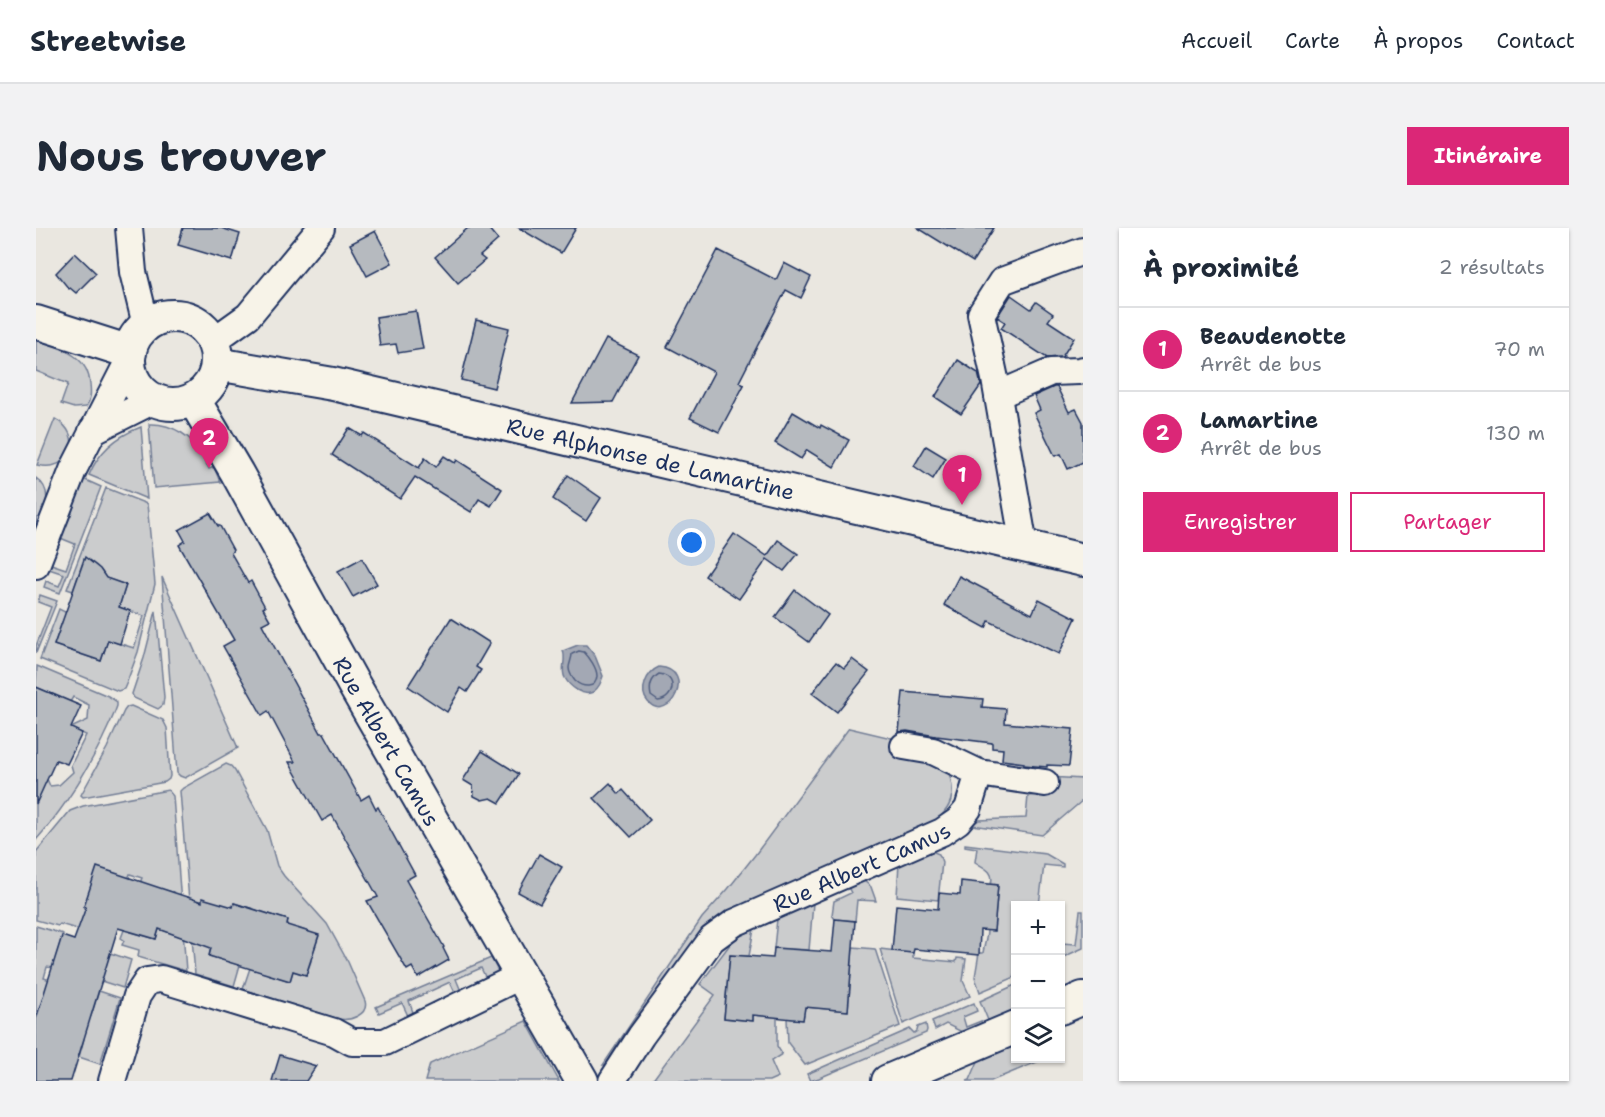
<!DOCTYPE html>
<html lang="fr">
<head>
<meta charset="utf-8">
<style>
  :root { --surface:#fff; --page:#f2f2f3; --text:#1f2937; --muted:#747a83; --line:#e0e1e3; --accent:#db2777 }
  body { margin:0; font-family:"Shantell Sans",sans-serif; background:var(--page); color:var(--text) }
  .controls { position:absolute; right:18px; bottom:18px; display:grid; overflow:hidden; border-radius:0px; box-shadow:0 2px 4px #0004 }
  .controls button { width:54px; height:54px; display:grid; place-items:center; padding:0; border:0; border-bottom:2px solid var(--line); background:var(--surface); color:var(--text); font:30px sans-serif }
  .you { position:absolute; left:656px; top:315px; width:21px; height:21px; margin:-15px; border:4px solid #fff; border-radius:50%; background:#1a73e8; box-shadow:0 0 0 9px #1a73e833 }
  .badge { display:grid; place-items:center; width:39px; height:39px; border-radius:50%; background:var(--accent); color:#fff; font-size:20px; font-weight:700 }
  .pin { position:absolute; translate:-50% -50px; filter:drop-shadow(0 2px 3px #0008) }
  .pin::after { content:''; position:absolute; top:32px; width:21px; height:18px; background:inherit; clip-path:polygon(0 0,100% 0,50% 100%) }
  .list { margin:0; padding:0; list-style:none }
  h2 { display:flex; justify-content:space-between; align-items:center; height:78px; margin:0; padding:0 24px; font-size:26px }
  h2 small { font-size:20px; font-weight:400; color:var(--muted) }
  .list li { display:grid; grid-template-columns:39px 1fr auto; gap:18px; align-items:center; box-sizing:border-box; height:84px; padding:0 24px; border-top:2px solid var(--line) }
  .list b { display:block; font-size:22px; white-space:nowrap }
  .list p { margin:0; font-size:20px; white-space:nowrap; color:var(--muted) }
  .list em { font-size:20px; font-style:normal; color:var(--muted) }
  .actions { display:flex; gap:12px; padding:18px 24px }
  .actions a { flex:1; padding:14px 0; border:2px solid var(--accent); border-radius:0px; text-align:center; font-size:21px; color:var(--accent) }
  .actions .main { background:var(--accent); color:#fff }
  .icon { flex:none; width:33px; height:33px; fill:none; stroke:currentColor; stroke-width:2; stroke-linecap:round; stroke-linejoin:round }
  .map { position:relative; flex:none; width:1047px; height:853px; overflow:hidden; border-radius:0px }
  header { display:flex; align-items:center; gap:36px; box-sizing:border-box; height:84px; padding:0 30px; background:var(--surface); border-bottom:2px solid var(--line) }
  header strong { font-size:28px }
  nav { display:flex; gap:33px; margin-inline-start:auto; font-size:21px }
  .intro { display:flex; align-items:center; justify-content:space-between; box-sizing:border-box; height:144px; padding:0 36px }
  h1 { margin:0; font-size:42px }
  .button { padding:15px 27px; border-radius:0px; background:var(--accent); color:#fff; font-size:21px; font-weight:700 }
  main { display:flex; gap:36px; padding:0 36px }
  aside { flex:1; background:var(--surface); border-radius:0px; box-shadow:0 2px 4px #0004 }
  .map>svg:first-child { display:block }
  .green { fill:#cbcccd; stroke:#737e96; stroke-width:1.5 }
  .water { fill:#a3a8b4; stroke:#6d7892; stroke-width:1.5 }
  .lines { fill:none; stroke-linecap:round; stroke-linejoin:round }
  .shore { stroke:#515f80; stroke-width:1.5 }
  .building { fill:#b6babf; stroke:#1b2f5e; stroke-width:1.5 }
  .minor-casing { stroke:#1b2f5e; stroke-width:30 }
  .tertiary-casing { stroke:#1b2f5e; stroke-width:36 }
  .minor { stroke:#f7f3e8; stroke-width:26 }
  .tertiary { stroke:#f7f3e8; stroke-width:32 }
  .labels { text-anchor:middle; stroke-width:5; stroke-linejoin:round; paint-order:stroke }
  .street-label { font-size:22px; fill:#1b2f5e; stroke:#f7f3e8 }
</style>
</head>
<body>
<header>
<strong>Streetwise</strong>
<nav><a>Accueil</a><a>Carte</a><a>À propos</a><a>Contact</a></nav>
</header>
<div class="intro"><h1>Nous trouver</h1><a class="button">Itinéraire</a></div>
<main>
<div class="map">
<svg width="1047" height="853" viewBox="0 0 1047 853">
  <rect width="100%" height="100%" fill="#eae7e0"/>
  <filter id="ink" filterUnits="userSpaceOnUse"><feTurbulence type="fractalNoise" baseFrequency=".0167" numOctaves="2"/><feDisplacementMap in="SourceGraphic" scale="12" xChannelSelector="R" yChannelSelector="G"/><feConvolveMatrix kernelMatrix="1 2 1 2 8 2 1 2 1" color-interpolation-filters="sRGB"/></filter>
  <g filter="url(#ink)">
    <g class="green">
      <path d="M0,110C23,120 52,126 54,156C55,165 55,172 50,179L38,180L25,176L32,156L0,143Z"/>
      <path d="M19,191C50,207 34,246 1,237Z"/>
      <path d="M113,196C138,195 156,210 171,229L168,232L173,241L178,239L184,254L118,260Z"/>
      <path d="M105,199L111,271L53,247C63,223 81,208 105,199Z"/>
      <path d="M0,250C20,264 7,285 0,303Z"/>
      <path d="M45,250L65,259L24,365L8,359L10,353L23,358L28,346L10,340L12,335L30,341L39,316L22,309Z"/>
      <path d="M70,260L111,276L119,356L102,424L91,454L88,461L82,463L4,431L23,381L31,385L26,394L18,417L65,433L72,412L98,420L108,388L83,379L90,357L70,350C65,341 59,334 48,331L37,363L31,361Z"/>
      <path d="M126,349L202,520L149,550L144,548L141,545Z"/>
      <path d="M4,367L21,373L0,425V418L15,379L2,374Z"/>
      <path d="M120,383L128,469L127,477L122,481L98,470L96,466L108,430Z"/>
      <path d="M1,438L72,468L81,474V478C77,490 71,501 66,512C48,548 27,582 0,612V546L11,551L14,558L23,557L37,544L35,537L50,507L35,500L52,492L53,477L37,469L34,474L0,459Z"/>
      <path d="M95,478L127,492L131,500L134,548L133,551L129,554L47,569L45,567L46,565L71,520L88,483L91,479Z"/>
      <path d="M813,500L864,512L862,529L895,536L912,543C921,566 916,583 895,595L702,681L575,836L567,837L666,690L692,661L719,627Z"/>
      <path d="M190,536L195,538L199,543L231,602L241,638L248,648L291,696L312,734L329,773C333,787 314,793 303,791L207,761L214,740L254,753L257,743L270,747L275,733H274L283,708L262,700L260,702L251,699L252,692L198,675L196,681L175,718L173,728L204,737L198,758L159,746L144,563L147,560Z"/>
      <path d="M1012,549L1047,551V572L1006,607L936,597L943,592L990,590L992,568L1010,566Z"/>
      <path d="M132,562L137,568L150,743L102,729L103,722L86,717L88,712L85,710L88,702L120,711L123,701L139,706L132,675L136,664L104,655L106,650L94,646L92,651L61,640L54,663L53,664L48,678L75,711L24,696L22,698L0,692V624L34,583L47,578Z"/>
      <path d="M929,616L1010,626L1027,636V639L1008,637L1003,677L980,678L979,749L944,764L939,749L943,725H947C948,717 951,711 951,702L958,703L962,657L955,656C959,643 948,640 939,634L941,620L929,618Z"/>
      <path d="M893,622L903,626L906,634L902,672L861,668L863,635Z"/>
      <path d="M827,652L835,659L840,673L821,672L819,693L799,691L796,687L798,673L815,665L812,659Z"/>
      <path d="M777,675L773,722L738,720L741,691Z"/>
      <path d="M1044,683H1047V720L1025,730V715L1040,716Z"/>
      <path d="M0,698L27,706L20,729L18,740L11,739L8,750L14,752L0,791Z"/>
      <path d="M718,701L713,728L694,727L688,790L717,793V787L741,789V818L746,826L735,833L742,849L733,853H616L679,767L664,756L695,715L700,710Z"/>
      <path d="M817,719L839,721L864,798L769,837L752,815L751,790L767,792L769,779L812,783Z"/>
      <path d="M844,721L877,725V730L920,734L921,730L930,731L927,753L934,768L867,796Z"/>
      <path d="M74,725L95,732L87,760L65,753Z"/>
      <path d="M455,730L464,747L453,757L445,740L420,751L427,768L422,771L414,754L373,773L379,790L374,792L366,775L343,785L340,779Z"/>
      <path d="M979,757V785L954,797L944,773Z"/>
      <path d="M63,763L84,770L64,836L43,829L48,811L38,807L55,788Z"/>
      <path d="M938,775L941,783L927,789L930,799L945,793L947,799L928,805L910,796L899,802L896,793Z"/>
      <path d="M490,793L523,853H389L394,836Z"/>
      <path d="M890,796L891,802L890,805L783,850L774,853L771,846L874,801L878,805L881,803L882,799Z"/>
      <path d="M979,815L980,830L1008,831L955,853H931L934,852L943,831Z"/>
    </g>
    <g class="water">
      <path d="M542,417H550L559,428L567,448C565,454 563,460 557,464C547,469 534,459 529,450C524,441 531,432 527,423Z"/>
      <path d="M623,439C662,442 633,497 612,474C602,463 611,444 623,439Z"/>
    </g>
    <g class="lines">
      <g class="shore">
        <path d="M543,423L548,424C553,429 561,440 561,448C560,462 546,459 539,453C536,449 533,445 533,440C533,436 536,431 536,426Z"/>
        <path d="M623,446C642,448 639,471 622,473L615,468C613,459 615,451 623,446Z"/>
      </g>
    </g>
    <g class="building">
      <path d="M147,0H185L204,6L196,33L142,17Z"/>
      <path d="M432,0H452L462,12L444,28L449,32L422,55L399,29Z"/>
      <path d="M483,0H540L525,25Z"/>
      <path d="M882,0H958L937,34Z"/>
      <path d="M339,3L356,35L331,48L314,16Z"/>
      <path d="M682,22L740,52L748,35L775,49L765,70L750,62L703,154L708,157L683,204L654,190L678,144L631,119Z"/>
      <path d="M39,25L60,45L40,65L34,60L33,61L20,45Z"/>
      <path d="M975,67L995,81L1000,74L1017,86L1012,93L1038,110L1026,129L1011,130L965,100L969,94L961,89Z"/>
      <path d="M380,83L387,121L362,125L360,116L344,118L340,89Z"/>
      <path d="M440,92L473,100L458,160L425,152Z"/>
      <path d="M570,111L602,127L577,174L536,175Z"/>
      <path d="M922,132L942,145L945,157L925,186L899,169Z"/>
      <path d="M1018,159H1021L1033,184L1040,181L1047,194V234L1032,241L1025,226L1019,228L998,185L1004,182L998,168Z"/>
      <path d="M757,184L784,200L785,197L813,212L798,239L771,222L765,231L739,215Z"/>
      <path d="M313,200L326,208L328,205L383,240L389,230L400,239L408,228L419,235L421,232L466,261L455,278L443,271L435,284L379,249L364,271L296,227Z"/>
      <path d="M890,218L910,230L897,251L878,238Z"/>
      <path d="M532,247L565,270L550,293L517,271Z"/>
      <path d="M174,285L182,298H184L197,322L195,325L212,355L215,353L229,379L227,380L234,392L226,396L285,505H288L325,572L333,567L340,581L342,579L379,647L370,652L408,719L407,720L413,732L382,750L376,739L371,742L331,673L342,669L296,587L286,593L253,534H259L232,483L226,487L187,418L198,412L143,317L149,313L143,302Z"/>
      <path d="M698,306L731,328L742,312L762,326L748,343L731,331L703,371L669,348Z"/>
      <path d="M49,329L64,341L70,350L90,357L83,379L94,383L84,416L72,412L65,433L18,417Z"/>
      <path d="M326,330L341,356L317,369L302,343Z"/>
      <path d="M923,348L996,386L1003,371L1040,390L1023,426L953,393L950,400L908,377Z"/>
      <path d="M759,362L792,387L773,414L739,389Z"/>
      <path d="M415,390L454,415L440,439L445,442L431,464L425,460L411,484L372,458Z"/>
      <path d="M816,431L833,444L801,484L776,465L800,434L808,440Z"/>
      <path d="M0,459L45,478L35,500L46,505L31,536L20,532L0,576Z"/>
      <path d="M867,464L947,471L946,479L970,481L969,495L1037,501L1033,538L1011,537V539L999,538L988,537V535L966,532L967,521L956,520V515L900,508L871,503L863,504Z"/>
      <path d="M446,523L483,546L464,575L455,570L446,572L438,568L437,558L427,552Z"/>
      <path d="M574,555L583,566L587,562L614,592L595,609L558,570Z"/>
      <path d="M503,626L526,639L504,676L482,664Z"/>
      <path d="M61,639L166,674V670L197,679L198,675L252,692L251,697L283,707L270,747L257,743L254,753L173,728L175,720L123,701L120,711L82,700L35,853H0V791L26,708L38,712L50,679L48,678Z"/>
      <path d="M925,653L962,657L958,703L944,702L943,727L878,721L877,725L856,723L860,677L902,681L903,665L924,667Z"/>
      <path d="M799,691L819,693L812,783L769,779L767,792L717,787V793L688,790L694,727L737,730L738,720L796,724Z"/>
      <path d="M244,827L280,838L270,853H236Z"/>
    </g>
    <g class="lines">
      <g class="minor-casing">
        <g id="minor">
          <path d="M93,0L97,44L110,97"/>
          <path d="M177,113L212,88L285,0"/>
          <path d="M962,167L1015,144L1043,143L1047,142"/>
          <path d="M56,203L118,172"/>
          <path d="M988,318L959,151L945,86L966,53L1047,23"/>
          <path d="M0,337L37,242L93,132"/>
          <path d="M868,518L897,523L943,545L1009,555"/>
          <path d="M76,853L101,768L111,753L125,751L298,804L316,814H349L486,747"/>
          <path id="s1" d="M576,853L605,808L676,711L698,695L906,604L922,593L932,581L943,545"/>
        </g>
      </g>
      <g class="tertiary-casing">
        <g id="tertiary">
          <circle cx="137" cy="132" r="44"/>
          <path d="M0,94L94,124"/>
          <path id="s2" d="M181,136L297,156L1047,332"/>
          <path id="s3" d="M158,172L201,245L318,457L546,853"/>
          <path d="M1024,780L1047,770"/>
          <path d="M852,853L980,799"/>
        </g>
      </g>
      <use href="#minor" class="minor"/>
      <use href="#tertiary" class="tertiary"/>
    </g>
  </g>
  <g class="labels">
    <g class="street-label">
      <text dy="8" stroke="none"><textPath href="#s2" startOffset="444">Rue Alphonse de Lamartine</textPath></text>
      <text dy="8" stroke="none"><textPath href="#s3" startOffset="392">Rue Albert Camus</textPath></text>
      <text dy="8" stroke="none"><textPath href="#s1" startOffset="340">Rue Albert Camus</textPath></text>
    </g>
  </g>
</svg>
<div class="controls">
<button>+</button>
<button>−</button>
<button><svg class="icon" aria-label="layers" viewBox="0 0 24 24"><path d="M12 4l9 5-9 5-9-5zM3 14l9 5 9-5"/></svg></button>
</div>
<div class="you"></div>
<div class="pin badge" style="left:926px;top:277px">1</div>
<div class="pin badge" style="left:173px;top:240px">2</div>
</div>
<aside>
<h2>À proximité<small>2 résultats</small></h2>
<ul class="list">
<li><span class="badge">1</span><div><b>Beaudenotte</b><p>Arrêt de bus</p></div><em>70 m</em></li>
<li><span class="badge">2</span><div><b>Lamartine</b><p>Arrêt de bus</p></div><em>130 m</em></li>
</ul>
<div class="actions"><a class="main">Enregistrer</a><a>Partager</a></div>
</aside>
</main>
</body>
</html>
